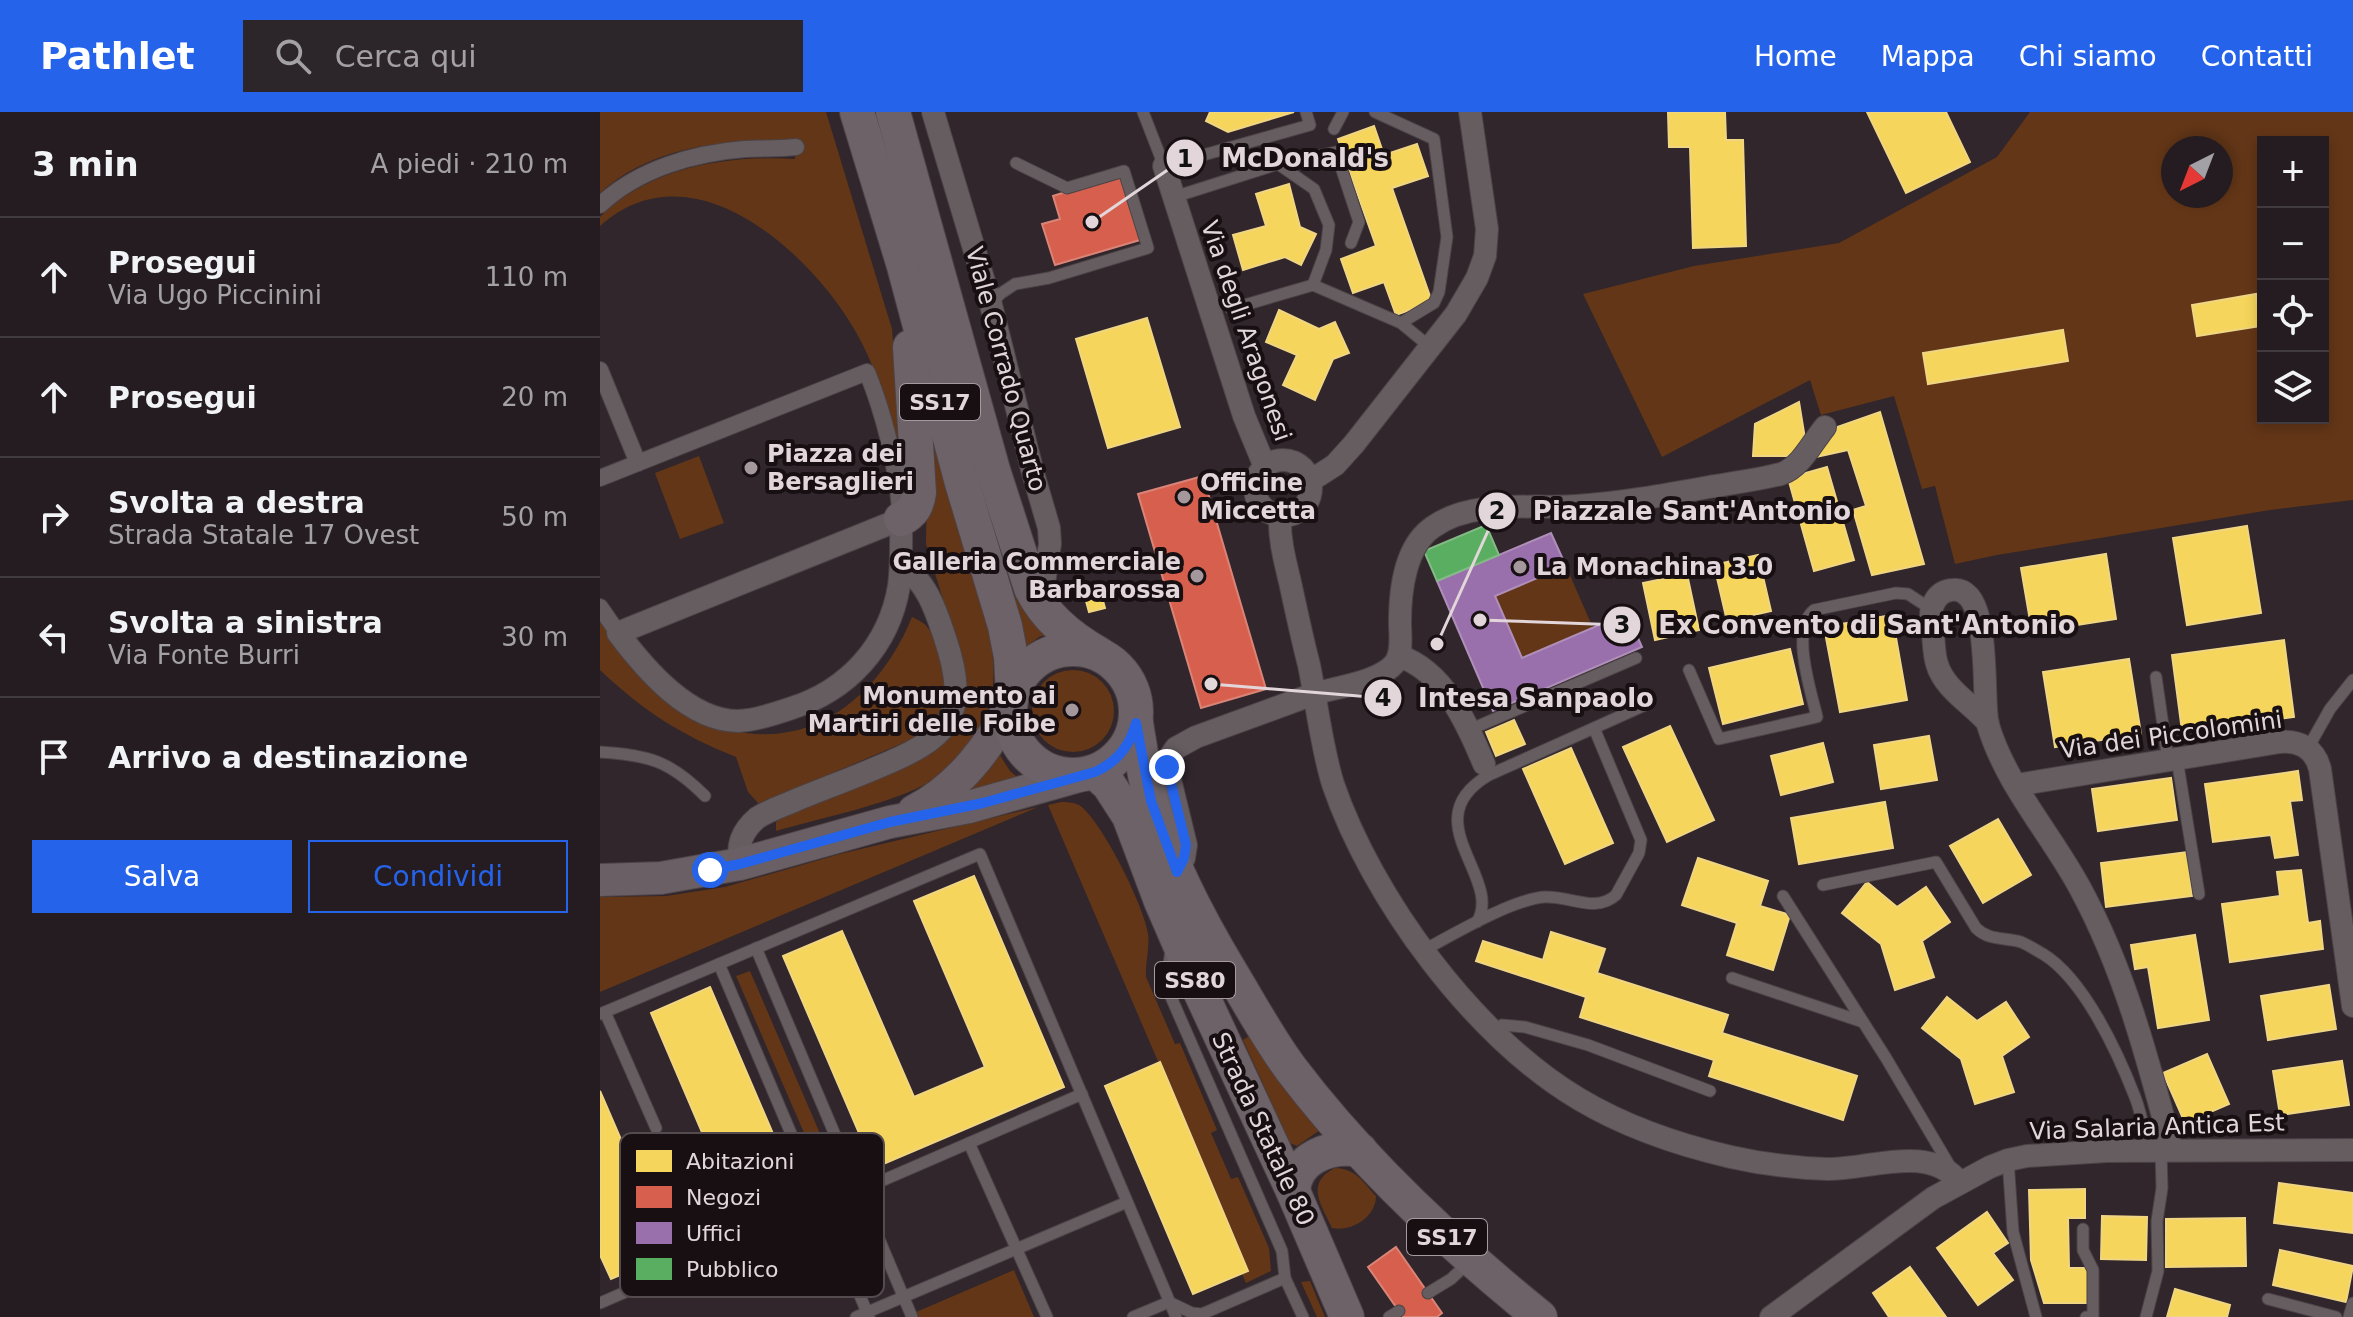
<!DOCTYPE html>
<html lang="it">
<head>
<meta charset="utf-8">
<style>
  :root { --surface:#241c20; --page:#2c2529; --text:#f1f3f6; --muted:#a3a1a5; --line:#413a3e; --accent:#2563eb }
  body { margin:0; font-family:"DejaVu Sans",sans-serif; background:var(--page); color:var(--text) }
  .controls { position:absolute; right:24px; top:24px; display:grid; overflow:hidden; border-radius:0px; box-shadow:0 4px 12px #0003 }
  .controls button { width:72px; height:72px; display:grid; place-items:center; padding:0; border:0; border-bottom:2px solid var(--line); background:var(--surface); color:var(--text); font:40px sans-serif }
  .compass { position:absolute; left:1561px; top:24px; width:72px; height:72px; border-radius:50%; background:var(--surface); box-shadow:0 4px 12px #0003; rotate:222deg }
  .stop { position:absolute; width:24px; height:24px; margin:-18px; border:6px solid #2563eb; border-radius:50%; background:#fff }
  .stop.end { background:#2563eb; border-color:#fff; box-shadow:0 2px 8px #0008 }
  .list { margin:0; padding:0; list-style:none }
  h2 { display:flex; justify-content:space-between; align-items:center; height:104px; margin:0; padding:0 32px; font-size:34px }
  h2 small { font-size:26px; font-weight:400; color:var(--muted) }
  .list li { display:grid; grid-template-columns:52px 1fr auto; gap:24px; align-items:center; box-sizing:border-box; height:120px; padding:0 32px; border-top:2px solid var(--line) }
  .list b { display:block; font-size:30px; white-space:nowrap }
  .list p { margin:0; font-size:26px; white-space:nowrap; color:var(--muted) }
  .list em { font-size:26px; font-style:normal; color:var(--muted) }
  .actions { display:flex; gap:16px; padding:24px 32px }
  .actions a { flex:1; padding:18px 0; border:2px solid var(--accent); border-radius:0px; text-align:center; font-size:28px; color:var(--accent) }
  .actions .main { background:var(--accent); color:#fff }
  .icon { flex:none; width:44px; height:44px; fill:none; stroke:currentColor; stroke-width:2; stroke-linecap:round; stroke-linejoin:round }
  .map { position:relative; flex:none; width:1753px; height:1205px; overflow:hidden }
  header { display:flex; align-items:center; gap:48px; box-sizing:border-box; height:112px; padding:0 40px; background:var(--accent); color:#fff }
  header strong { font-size:38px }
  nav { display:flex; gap:44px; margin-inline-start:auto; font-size:28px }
  .search { width:560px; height:72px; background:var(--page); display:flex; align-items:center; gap:20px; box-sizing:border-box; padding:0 28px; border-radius:0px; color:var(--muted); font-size:30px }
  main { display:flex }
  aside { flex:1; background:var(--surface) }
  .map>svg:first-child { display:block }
  .green { fill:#633617; fill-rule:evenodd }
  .homes { fill:#f6d55c; stroke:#f0d582; stroke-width:2 }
  .shops { fill:#d6604d; stroke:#da8377; stroke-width:2 }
  .offices { fill:#9970ab; stroke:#af8fb9; stroke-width:2 }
  .public { fill:#5aae61; stroke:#83ba85; stroke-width:2 }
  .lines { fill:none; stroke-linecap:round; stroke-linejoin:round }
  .service-casing { stroke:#4c4347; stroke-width:13 }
  .pedestrian-casing { stroke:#4c4347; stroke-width:18 }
  .minor-casing { stroke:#4c4347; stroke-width:24 }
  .secondary-casing { stroke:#4c4347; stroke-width:34 }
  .primary-casing { stroke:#4c4347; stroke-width:36 }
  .service { stroke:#665d61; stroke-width:11 }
  .pedestrian { stroke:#665d61; stroke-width:16 }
  .minor { stroke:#665d61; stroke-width:22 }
  .secondary { stroke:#695f64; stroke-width:32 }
  .primary { stroke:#6c6267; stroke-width:34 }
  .route { stroke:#2563eb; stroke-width:10 }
  .poi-dot { fill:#a4989d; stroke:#170f12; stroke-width:3 }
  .labels { text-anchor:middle; stroke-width:8; stroke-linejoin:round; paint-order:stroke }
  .shield { fill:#170f12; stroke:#a59a9e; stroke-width:2 }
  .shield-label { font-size:22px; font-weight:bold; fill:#e2d6da }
  .street-label { font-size:24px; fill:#e2d6da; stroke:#170f12 }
  .poi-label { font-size:24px; font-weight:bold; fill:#e2d6da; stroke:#170f12; text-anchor:start }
  .key { fill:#170f12; stroke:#544b4e; stroke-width:2 }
  .key-label { font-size:22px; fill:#e2d6da }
  .leader { fill:none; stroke:#e2d6da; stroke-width:3 }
  .callout-dot { fill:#e2d6da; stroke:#170f12; stroke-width:3 }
  .mark-label { font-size:24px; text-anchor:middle; font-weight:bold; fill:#111 }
  .callout-label { font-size:26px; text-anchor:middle; font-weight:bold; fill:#e2d6da; stroke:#170f12; stroke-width:8; stroke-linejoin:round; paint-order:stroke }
</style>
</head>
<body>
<header>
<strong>Pathlet</strong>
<div class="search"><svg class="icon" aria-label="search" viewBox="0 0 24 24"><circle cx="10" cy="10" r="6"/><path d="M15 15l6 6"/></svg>Cerca qui</div>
<nav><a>Home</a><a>Mappa</a><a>Chi siamo</a><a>Contatti</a></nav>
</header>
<main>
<aside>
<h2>3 min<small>A piedi · 210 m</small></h2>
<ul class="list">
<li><svg class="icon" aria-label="ahead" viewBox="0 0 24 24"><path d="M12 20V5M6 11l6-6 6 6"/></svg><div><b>Prosegui</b><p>Via Ugo Piccinini</p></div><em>110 m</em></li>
<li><svg class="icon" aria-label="ahead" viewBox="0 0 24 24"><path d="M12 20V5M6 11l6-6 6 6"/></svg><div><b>Prosegui</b></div><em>20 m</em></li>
<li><svg class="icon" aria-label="right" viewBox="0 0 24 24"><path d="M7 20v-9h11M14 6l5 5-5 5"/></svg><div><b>Svolta a destra</b><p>Strada Statale 17 Ovest</p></div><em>50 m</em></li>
<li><svg class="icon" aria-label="left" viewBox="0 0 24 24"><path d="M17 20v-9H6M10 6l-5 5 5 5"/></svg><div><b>Svolta a sinistra</b><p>Via Fonte Burri</p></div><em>30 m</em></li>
<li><svg class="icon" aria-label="arrive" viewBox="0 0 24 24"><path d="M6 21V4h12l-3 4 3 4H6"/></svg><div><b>Arrivo a destinazione</b></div></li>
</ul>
<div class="actions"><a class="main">Salva</a><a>Condividi</a></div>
</aside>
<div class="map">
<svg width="1753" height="1205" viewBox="0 0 1753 1205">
  <rect width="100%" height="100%" fill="#30262b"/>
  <g class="green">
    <path d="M0,0H226L292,217L300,325H296C284,281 270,239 244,201C194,127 86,37 0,114V105C50,55 127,43 195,47L196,29C129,27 52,33 0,81Z"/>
    <path d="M1430,0H1753V388L1670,398L1397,443L1355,452L1335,374L1322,377L1294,284L1221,303L1210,268L1062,345L983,182L1094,154L1239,131L1397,45ZM1663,30H1723V306H1663ZM1573,36H1621V84H1573Z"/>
    <path d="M328,315C341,357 354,400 367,443C389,515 419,587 355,648C345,658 335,667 322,674C281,694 221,706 176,719V710L182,705L331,642C360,617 368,597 365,559L326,432Z"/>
    <path d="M99,344L124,411L80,427L55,361Z"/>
    <path d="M966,454L993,516L922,546L895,484Z"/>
    <path d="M418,483L428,505L446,523L439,525L427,534L411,485Z"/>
    <path d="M312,505C318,508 324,510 328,516C341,531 348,571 344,591C341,606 327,617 315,626L159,692L148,680L136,645C81,623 43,599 0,558V509L10,525L131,618C216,639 282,579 312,505Z"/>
    <circle cx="473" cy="599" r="41"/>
    <path d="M396,637L410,659L422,669L367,682Z"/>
    <path d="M461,690C467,690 473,690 479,693C501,707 545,796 548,822C550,836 545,850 546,865L575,932L580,931L617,1018L611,1021L631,1067L638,1065L669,1136L671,1159L646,1171L642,1162L648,1159L448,693Z"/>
    <path d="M438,695L0,880V785L66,784L125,775L240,742Z"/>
    <path d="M150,859L231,1047L218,1053L136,864Z"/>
    <path d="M651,923L720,1018L697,1034L690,1031L643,928Z"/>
    <path d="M735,1056C755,1056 763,1070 776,1084C776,1105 752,1120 732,1116C722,1094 704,1071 735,1056Z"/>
    <path d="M414,1158L434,1205H319L316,1200Z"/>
    <path d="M710,1169L725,1205H717L701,1170Z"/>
  </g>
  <g class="homes">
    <path d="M610,0H694L628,20L606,9Z"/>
    <path d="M1068,0H1125L1126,28H1143L1146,134L1093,136L1090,35H1069Z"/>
    <path d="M1267,0H1346L1370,50L1306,81Z"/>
    <path d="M774,14L784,43L817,32L828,64L792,76L832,190L796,203L784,170L753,181L741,147L776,134L738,27Z"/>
    <path d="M689,72L700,115L716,122L701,153L685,145L643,158L633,123L666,114L656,82Z"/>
    <path d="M1656,182L1661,214L1597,224L1592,193Z"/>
    <path d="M679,198L719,217L735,210L749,241L733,247L715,288L683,273L697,243L666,230Z"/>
    <path d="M547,206L580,315L508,336L476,227Z"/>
    <path d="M1463,218L1468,249L1328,272L1323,241Z"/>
    <path d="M1199,290L1206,333L1197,344H1153L1155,312Z"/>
    <path d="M1280,300L1324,452L1272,463L1253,398L1266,394L1248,338L1211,346L1223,320Z"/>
    <path d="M1227,355L1254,448L1214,459L1188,366Z"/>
    <path d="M1647,414L1661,501L1587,513L1573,426Z"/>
    <path d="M1506,442L1516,507L1432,520L1421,456Z"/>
    <path d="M1158,443L1171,499L1127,509L1114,453Z"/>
    <path d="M1087,462L1099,518L1055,528L1043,471Z"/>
    <path d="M500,478L505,496L489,500L484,482Z"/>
    <path d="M1292,503L1307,588L1240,600L1224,515Z"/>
    <path d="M1684,528L1694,605L1582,619L1572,543Z"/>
    <path d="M1190,537L1203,592L1123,612L1109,556Z"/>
    <path d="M1529,547L1541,622L1455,635L1443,560Z"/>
    <path d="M914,608L925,632L896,644L886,620Z"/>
    <path d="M1070,614L1114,708L1067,730L1023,635Z"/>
    <path d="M1329,624L1337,668L1281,677L1274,633Z"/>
    <path d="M1223,631L1233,670L1181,683L1171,644Z"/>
    <path d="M971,636L1013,731L965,752L923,657Z"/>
    <path d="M1698,659L1702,688L1690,689L1698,743L1675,746L1671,723L1613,730L1605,672Z"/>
    <path d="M1571,666L1577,708L1498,719L1492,677Z"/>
    <path d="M1285,690L1293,736L1199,752L1191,706Z"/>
    <path d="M1398,707L1431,763L1383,791L1350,734Z"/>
    <path d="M1587,740L1592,784L1506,795L1501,751Z"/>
    <path d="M1098,746L1168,769L1160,794L1190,803L1173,858L1127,843L1137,811L1082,793Z"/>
    <path d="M1701,758L1708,811L1720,809L1723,837L1630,850L1622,792L1680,784L1677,760Z"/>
    <path d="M374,764L464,975L274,1056L183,844L242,819L314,985L385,955L314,789Z"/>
    <path d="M1267,770L1297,795L1326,775L1350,810L1322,829L1334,865L1295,878L1281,832L1242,801Z"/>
    <path d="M951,820L1005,837L997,861L1128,903L1122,921L1257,964L1243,1008L1109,964L1114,948L980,905L986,885L876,849L883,829L943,848Z"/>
    <path d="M1595,823L1609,908L1558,916L1548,855L1535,857L1531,833Z"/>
    <path d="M1729,873L1736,917L1668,928L1661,884Z"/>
    <path d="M110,875L201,1087L11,1167L0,1143V979L51,1097L122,1067L51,901Z"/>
    <path d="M1347,885L1377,909L1406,890L1429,925L1402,944L1414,980L1375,992L1361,947L1322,916Z"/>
    <path d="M1607,942L1629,992L1585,1011L1563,961Z"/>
    <path d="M1742,949L1749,993L1680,1003L1673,959Z"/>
    <path d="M560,950L648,1159L593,1182L505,974Z"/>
    <path d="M1679,1071L1753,1081V1121L1674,1111Z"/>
    <path d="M1485,1077V1106H1468L1469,1156H1488V1191H1444L1431,1148L1429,1078Z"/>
    <path d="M1387,1100L1408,1131L1393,1141L1413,1168L1378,1193L1337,1136Z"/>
    <path d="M1502,1104L1547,1105L1546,1148L1501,1147Z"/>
    <path d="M1645,1106L1646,1154L1566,1155V1107Z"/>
    <path d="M1680,1138L1753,1154L1746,1190L1673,1173Z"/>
    <path d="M1310,1155L1346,1205H1289L1273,1181Z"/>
    <path d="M1575,1177L1630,1193L1627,1205H1567Z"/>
  </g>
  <g class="shops">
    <path d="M520,63L540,128L455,153L442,112L460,107L453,84Z"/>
    <path d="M603,364L666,577L601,596L538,382Z"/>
    <path d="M796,1135L842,1201L837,1205H803L768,1155Z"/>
  </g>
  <path class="offices" d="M951,421L966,454L895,484L922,546L1027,501L1042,535L893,599L837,469Z"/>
  <path class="public" d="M886,413L899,443L837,469L824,439Z"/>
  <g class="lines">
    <g class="service-casing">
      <g id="service">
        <path d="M543,0L564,54L710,13L706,0"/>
        <path d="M775,0L834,27L847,125L839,180L834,191L801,211"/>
        <path d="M734,17L743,0"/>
        <path d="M678,52L736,40L759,110L751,131"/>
        <path d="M574,85L678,52L714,77L729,113L726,138L713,173"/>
        <path d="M391,193L400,182L415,172L449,166L548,136L524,59L467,76L416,51"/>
        <path d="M631,197L713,173L801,211L830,235"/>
        <path d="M1089,558L1119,627L1217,605C1211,579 1190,517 1214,498L1296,481L1308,482L1331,497"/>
        <path d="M1556,565L1568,648"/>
        <path d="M994,616L1045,593"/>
        <path d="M869,618L1036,546"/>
        <path d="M1708,636L1730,597L1753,568"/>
        <path d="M0,640C49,643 70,649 105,684"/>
        <path d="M1577,647L1599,782"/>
        <path d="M1223,773L1336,750L1376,816C1389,829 1404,825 1421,830C1428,833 1436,838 1443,842C1484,867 1518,941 1535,985C1542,1002 1544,1021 1548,1039"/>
        <path d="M1183,784L1286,946L1351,1056"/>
        <path d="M156,836L312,1205"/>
        <path d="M571,837L567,868L571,885L682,1139L685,1166L703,1205"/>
        <path d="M824,838C854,822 911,788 944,785C969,783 995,802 1016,783L1039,741L1041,728L994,616L889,663C812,708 904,766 877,810"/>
        <path d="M119,852L269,1205"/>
        <path d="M1132,866L1263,910"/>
        <path d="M5,900L56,1016"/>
        <path d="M0,902L380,742L576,1205"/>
        <path d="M893,920L902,913L925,915L988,933L1110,979"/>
        <path d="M369,1031L447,1205"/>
        <path d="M1408,1048L1413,1120L1436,1205"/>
        <path d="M1483,1117V1138L1493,1158V1205H1486"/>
        <path d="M828,1181L851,1167L868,1151"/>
        <path d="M1668,1187L1736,1205"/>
        <path d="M0,1191L482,982"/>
        <path d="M256,1205L527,1090"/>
        <path d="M533,1205L569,1190L592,1201L602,1202L685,1166"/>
        <path d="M789,1205L799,1199"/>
        <path d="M1546,1205L1558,1159L1557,1109L1562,1076L1561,1039"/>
        <path d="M1749,1205L1753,1191"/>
      </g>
    </g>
    <g class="pedestrian-casing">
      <g id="pedestrian">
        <path d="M0,93C38,57 94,41 145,37C162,36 179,37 196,35"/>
        <path d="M0,258L38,351"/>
        <path d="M0,366L267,260C286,307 297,356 301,407"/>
        <path d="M0,495L18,521"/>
      </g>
    </g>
    <g class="minor-casing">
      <g id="minor">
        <path d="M333,0L391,193L433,361L449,416L450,432L443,477L446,492"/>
        <path d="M564,54L644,304L665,355"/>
        <circle cx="683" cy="376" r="28"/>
        <path d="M710,369L735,353L754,332L856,202L877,166L885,144L887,117L870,0"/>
        <path d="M680,405C679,427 685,449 690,470C696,498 702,526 709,553C717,592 721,633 733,672C772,786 874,925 979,987C1024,1014 1079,1033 1131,1045C1162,1052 1196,1056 1227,1057C1268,1058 1329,1031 1359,1070"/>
        <path d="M301,407C301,429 302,452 299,474C289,534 248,578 192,596C174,602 156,608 138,609C89,609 45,557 18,521Z"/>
        <path d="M799,544C844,559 867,611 884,652"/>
        <path d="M1388,611C1372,592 1344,577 1337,552C1334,543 1334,532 1333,522C1332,513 1329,502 1333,493C1336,485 1342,479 1351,478C1394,471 1381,589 1388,613C1406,673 1451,722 1480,776C1525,859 1548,948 1572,1038"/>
        <path d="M1416,673L1680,630C1700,628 1715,637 1720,657L1753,894"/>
        <path d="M140,752C137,732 142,719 157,706C169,698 183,694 196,688C223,677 250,667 276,656C347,627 372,606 345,526C337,502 326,466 301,455"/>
        <path d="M577,760L584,746L586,733L567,655L569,646L576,636L596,625C634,611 672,597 711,583C734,575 779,571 795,551C803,540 800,523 800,510C800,479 805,434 833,415C872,387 931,397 976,394C1021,391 1065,383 1109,375C1133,371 1157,368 1181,362C1202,354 1211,332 1225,315"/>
        <path d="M1171,1205L1333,1086L1390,1055L1408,1048L1427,1044L1507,1039L1753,1038"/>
      </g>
    </g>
    <g class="secondary-casing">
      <g id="secondary">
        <path d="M314,699C358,676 391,635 411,590"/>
        <path d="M0,768L61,766L140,752L290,710L369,695L486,662"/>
      </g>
    </g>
    <g class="primary-casing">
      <g id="primary">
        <path d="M257,0L304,154L362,371L405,514L411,545L413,581"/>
        <path d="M293,0L393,358L431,476C445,506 471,526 499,542"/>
        <path d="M301,407C313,401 317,394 319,381L310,235"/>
        <circle cx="473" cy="600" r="63"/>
        <path d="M536,611C541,641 545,671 554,700C572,756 600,809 630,859C650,892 668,926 691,957C759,1047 852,1134 940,1205"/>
        <path d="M495,660L509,673L529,704L561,789L600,879L693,1079L747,1205"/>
        <path d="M693,1079C695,1045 731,1033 760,1038"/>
      </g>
    </g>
    <use href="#service" class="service"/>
    <use href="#pedestrian" class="pedestrian"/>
    <use href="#minor" class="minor"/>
    <use href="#secondary" class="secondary"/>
    <use href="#primary" class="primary"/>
  </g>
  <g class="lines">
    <path class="route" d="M110,758L140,752L290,710L383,691L495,660C517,650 530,634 536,611L551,689L577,760L584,746L586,733L567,655"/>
  </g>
  <g class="poi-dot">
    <circle cx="151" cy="356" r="8"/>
    <circle cx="584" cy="385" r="8"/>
    <circle cx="920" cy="455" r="8"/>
    <circle cx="597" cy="464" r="8"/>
    <circle cx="472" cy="598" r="8"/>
  </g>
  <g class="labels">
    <g class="shield">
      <rect x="300" y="272" width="80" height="36" rx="6"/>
      <rect x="555" y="850" width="80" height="36" rx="6"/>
      <rect x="807" y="1107" width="80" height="36" rx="6"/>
    </g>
    <g class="shield-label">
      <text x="340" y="298">SS17</text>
      <text x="595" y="876">SS80</text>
      <text x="847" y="1133">SS17</text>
    </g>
    <g class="street-label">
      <text transform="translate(646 219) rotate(71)" y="8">Via degli Aragonesi</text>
      <text transform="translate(406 257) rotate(75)" y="8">Viale Corrado Quarto</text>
      <text transform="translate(1571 623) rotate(-8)" y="8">Via dei Piccolomini</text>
      <text transform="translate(1557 1015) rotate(-2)" y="8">Via Salaria Antica Est</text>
      <text transform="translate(663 1017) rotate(65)" y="8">Strada Statale 80</text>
    </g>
    <g class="poi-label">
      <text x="167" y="350">Piazza dei<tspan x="167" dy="28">Bersaglieri</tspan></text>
      <text x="600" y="379">Officine<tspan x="600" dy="28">Miccetta</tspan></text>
      <text x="581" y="458" text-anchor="end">Galleria Commerciale<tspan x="581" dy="28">Barbarossa</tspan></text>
      <text x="936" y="463">La Monachina 3.0</text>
      <text x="456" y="592" text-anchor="end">Monumento ai<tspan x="456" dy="28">Martiri delle Foibe</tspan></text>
    </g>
  </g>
  <rect x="20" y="1021" width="264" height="164" rx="12" class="key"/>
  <rect x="36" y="1038" width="36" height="22" fill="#f6d55c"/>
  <rect x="36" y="1074" width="36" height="22" fill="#d6604d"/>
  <rect x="36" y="1110" width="36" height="22" fill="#9970ab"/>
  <rect x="36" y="1146" width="36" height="22" fill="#5aae61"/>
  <g class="key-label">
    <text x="86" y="1057">Abitazioni</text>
    <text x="86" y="1093">Negozi</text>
    <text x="86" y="1129">Uffici</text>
    <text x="86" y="1165">Pubblico</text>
  </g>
  <path class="leader" d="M492 110L585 46M837 532L897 399M880 508L1022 513M611 572L783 586"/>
  <g class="callout-dot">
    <circle cx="492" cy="110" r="8"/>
    <circle cx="837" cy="532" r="8"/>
    <circle cx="880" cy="508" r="8"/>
    <circle cx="611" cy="572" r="8"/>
    <circle cx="585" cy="46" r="20"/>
    <circle cx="897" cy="399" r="20"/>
    <circle cx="1022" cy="513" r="20"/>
    <circle cx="783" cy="586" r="20"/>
  </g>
  <g class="mark-label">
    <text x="585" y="55">1</text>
    <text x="897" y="407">2</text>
    <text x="1022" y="521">3</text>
    <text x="783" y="594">4</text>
  </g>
  <g class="callout-label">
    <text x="705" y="55">McDonald's</text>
    <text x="1092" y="408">Piazzale Sant'Antonio</text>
    <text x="1267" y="522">Ex Convento di Sant'Antonio</text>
    <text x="936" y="595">Intesa Sanpaolo</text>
  </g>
</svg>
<div class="controls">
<button>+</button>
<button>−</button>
<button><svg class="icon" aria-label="locate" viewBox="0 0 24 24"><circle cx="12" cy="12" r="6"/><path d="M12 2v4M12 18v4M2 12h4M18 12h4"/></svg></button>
<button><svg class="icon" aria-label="layers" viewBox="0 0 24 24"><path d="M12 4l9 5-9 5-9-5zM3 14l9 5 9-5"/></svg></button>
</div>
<svg class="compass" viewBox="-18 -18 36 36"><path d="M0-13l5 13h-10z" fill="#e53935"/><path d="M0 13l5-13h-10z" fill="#a3a1a5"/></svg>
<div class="stop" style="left:110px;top:758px"></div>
<div class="stop end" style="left:567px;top:655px"></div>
</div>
</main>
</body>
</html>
